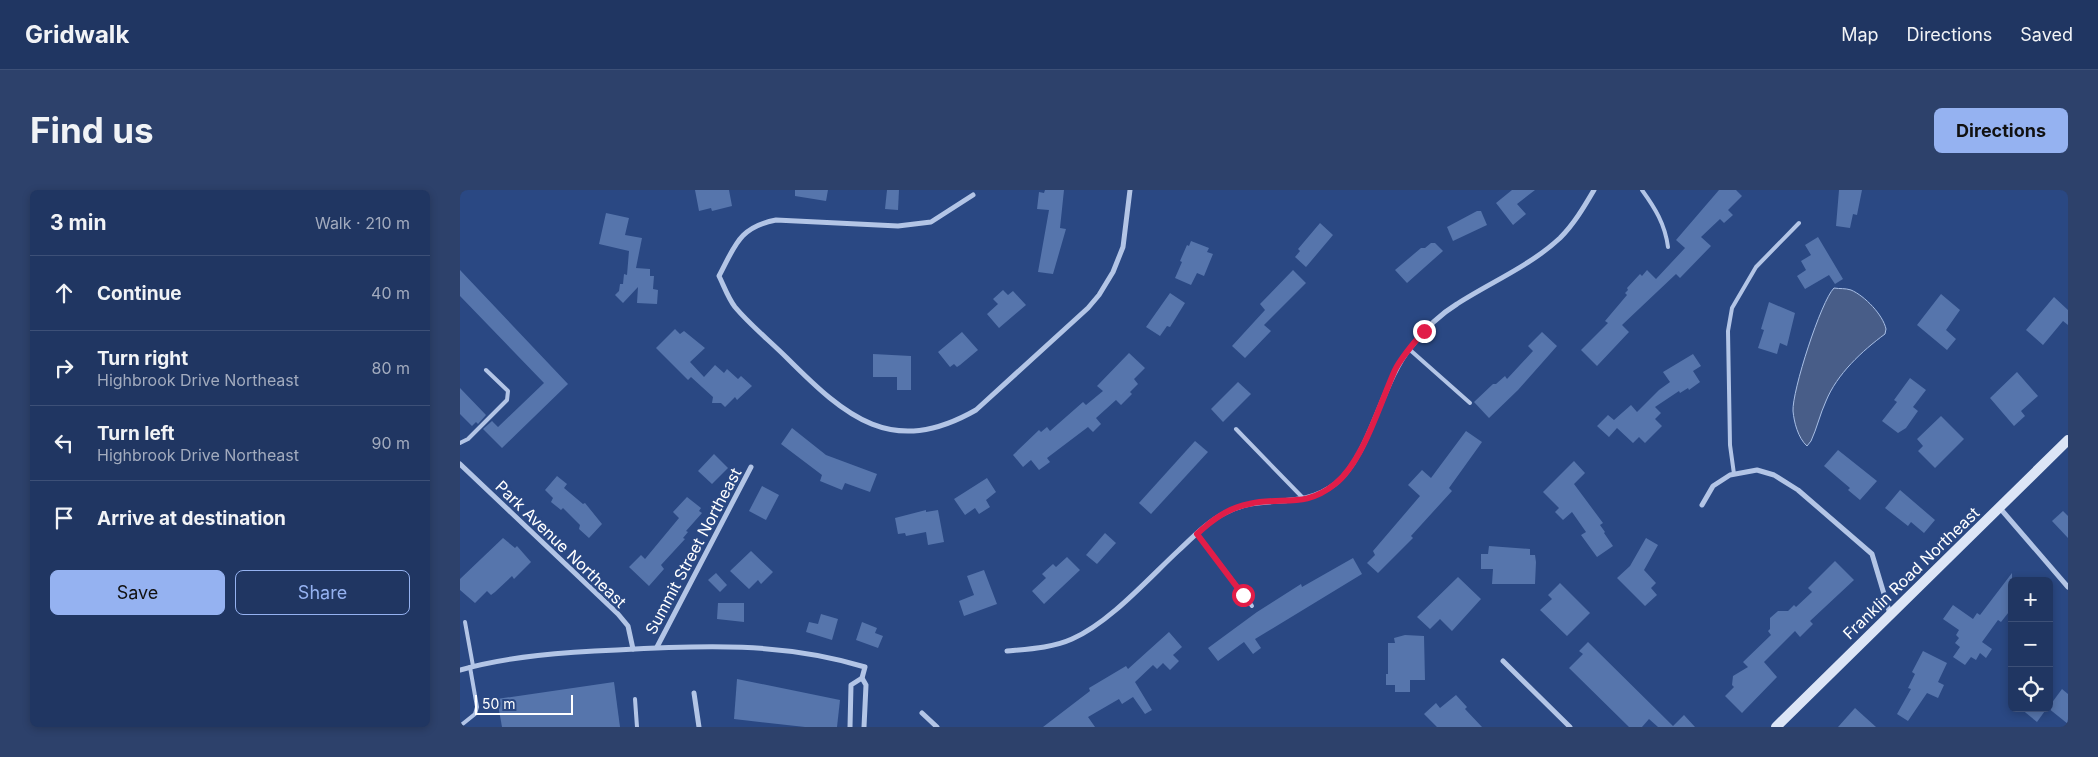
<!DOCTYPE html>
<html lang="en">
<head>
<meta charset="utf-8">
<style>
  :root { --surface:#203662; --page:#2d416b; --text:#f1f3f6; --muted:#a2abbe; --line:#3d5077; --accent:#95b2f1 }
  body { margin:0; font-family:Inter,sans-serif; background:var(--page); color:var(--text) }
  .controls { position:absolute; right:15px; bottom:15px; display:grid; overflow:hidden; border-radius:8px; box-shadow:0 2px 8px #0003 }
  .controls button { width:45px; height:45px; display:grid; place-items:center; padding:0; border:0; border-bottom:1px solid var(--line); background:var(--surface); color:var(--text); font:25px sans-serif }
  .scale { position:absolute; left:15px; bottom:12px; width:98px; box-sizing:border-box; padding-left:5px; border:2px solid #fff; border-top:0; font-size:14px; line-height:18px; white-space:nowrap; color:#fff; -webkit-text-stroke:4px #2a4883; paint-order:stroke }
  .stop { position:absolute; width:15px; height:15px; margin:-11px; border:4px solid #e11d48; border-radius:50%; background:#fff }
  .stop.end { background:#e11d48; border-color:#fff; box-shadow:0 1px 5px #0008 }
  .list { margin:0; padding:0; list-style:none }
  h2 { display:flex; justify-content:space-between; align-items:center; height:65px; margin:0; padding:0 20px; font-size:21px }
  h2 small { font-size:16px; font-weight:400; color:var(--muted) }
  .list li { display:grid; grid-template-columns:32px 1fr auto; gap:15px; align-items:center; box-sizing:border-box; height:75px; padding:0 20px; border-top:1px solid var(--line) }
  .list b { display:block; font-size:19px; white-space:nowrap }
  .list p { margin:0; font-size:16px; white-space:nowrap; color:var(--muted) }
  .list em { font-size:16px; font-style:normal; color:var(--muted) }
  .actions { display:flex; gap:10px; padding:15px 20px }
  .actions a { flex:1; padding:11px 0; border:1px solid var(--accent); border-radius:8px; text-align:center; font-size:18px; color:var(--accent) }
  .actions .main { background:var(--accent); color:#111 }
  .icon { flex:none; width:28px; height:28px; fill:none; stroke:currentColor; stroke-width:2; stroke-linecap:round; stroke-linejoin:round }
  .map { position:relative; flex:none; width:1608px; height:537px; overflow:hidden; border-radius:8px }
  header { display:flex; align-items:center; gap:30px; box-sizing:border-box; height:70px; padding:0 25px; background:var(--surface); border-bottom:1px solid var(--line) }
  header strong { font-size:24px }
  nav { display:flex; gap:28px; margin-inline-start:auto; font-size:18px }
  .intro { display:flex; align-items:center; justify-content:space-between; box-sizing:border-box; height:120px; padding:0 30px }
  h1 { margin:0; font-size:35px }
  .button { padding:12px 22px; border-radius:8px; background:var(--accent); color:#111; font-size:18px; font-weight:700 }
  main { display:flex; gap:30px; padding:0 30px }
  aside { flex:1; background:var(--surface); border-radius:8px; box-shadow:0 2px 8px #0003 }
  .map>svg:first-child { display:block }
  .water { fill:#485d88; stroke:#a8bfe6 }
  .building { fill:#5675ac }
  .lines { fill:none; stroke-linecap:round; stroke-linejoin:round }
  .lane { stroke:#b3c5e6; stroke-width:4 }
  .street { stroke:#b3c5e6; stroke-width:5 }
  .secondary { stroke:#dce5f6; stroke-width:10 }
  .route { stroke:#e11d48; stroke-width:6 }
  .labels { text-anchor:middle; stroke-width:5; stroke-linejoin:round; paint-order:stroke }
  .street-label { font-size:16px; fill:#fff; stroke:#2a4883 }
</style>
</head>
<body>
<header>
<strong>Gridwalk</strong>
<nav><a>Map</a><a>Directions</a><a>Saved</a></nav>
</header>
<div class="intro"><h1>Find us</h1><a class="button">Directions</a></div>
<main>
<aside>
<h2>3 min<small>Walk · 210 m</small></h2>
<ul class="list">
<li><svg class="icon" aria-label="ahead" viewBox="0 0 24 24"><path d="M12 20V5M6 11l6-6 6 6"/></svg><div><b>Continue</b></div><em>40 m</em></li>
<li><svg class="icon" aria-label="right" viewBox="0 0 24 24"><path d="M7 20v-9h11M14 6l5 5-5 5"/></svg><div><b>Turn right</b><p>Highbrook Drive Northeast</p></div><em>80 m</em></li>
<li><svg class="icon" aria-label="left" viewBox="0 0 24 24"><path d="M17 20v-9H6M10 6l-5 5 5 5"/></svg><div><b>Turn left</b><p>Highbrook Drive Northeast</p></div><em>90 m</em></li>
<li><svg class="icon" aria-label="arrive" viewBox="0 0 24 24"><path d="M6 21V4h12l-3 4 3 4H6"/></svg><div><b>Arrive at destination</b></div></li>
</ul>
<div class="actions"><a class="main">Save</a><a>Share</a></div>
</aside>
<div class="map">
<svg width="1608" height="537" viewBox="0 0 1608 537">
  <rect width="100%" height="100%" fill="#2a4883"/>
  <path class="water" d="M1374,98C1380,99 1385,98 1391,100C1405,106 1423,125 1426,139L1425,144C1402,161 1377,184 1366,211C1360,224 1357,238 1351,251L1347,256C1338,248 1334,232 1333,221C1332,201 1361,111 1374,98Z"/>
  <g class="building">
    <path d="M235,0H269L272,16L252,21L251,18L239,21Z"/>
    <path d="M335,0H368L366,11L335,6Z"/>
    <path d="M427,0H439L438,20L425,19Z"/>
    <path d="M585,0H604L600,38L606,39L593,84L578,82L589,20L577,19L579,2L584,3Z"/>
    <path d="M1052,0H1075L1057,14L1066,24L1053,35L1036,13Z"/>
    <path d="M1259,0H1276L1282,6L1268,20L1273,25L1264,33L1260,29L1241,47L1251,56L1220,88L1216,84L1162,135L1169,142L1137,176L1121,160L1148,133L1145,131L1167,105L1165,103L1168,100L1167,98L1180,84L1182,86L1187,80L1196,89L1225,58L1216,50Z"/>
    <path d="M1379,0H1402L1397,25L1393,24L1390,38L1376,36Z"/>
    <path d="M1017,21H1021L1027,35L993,51L987,37Z"/>
    <path d="M146,23L169,28L165,45L182,48L176,78L190,79V86H194L193,99L198,100L197,114L177,113L178,97L163,113L155,105L159,101L160,94H163L164,84L167,85L169,61L139,54Z"/>
    <path d="M860,33L873,45L846,77L835,67L840,61L838,59Z"/>
    <path d="M1358,47L1383,89L1375,94L1369,85L1345,99L1337,86L1346,80L1341,71L1351,65L1345,55Z"/>
    <path d="M731,51L749,58L747,62L753,64L744,86L737,83L731,95L715,88L722,72L720,71L727,55L729,56Z"/>
    <path d="M971,53H975L983,61L947,93L935,80L961,58H965Z"/>
    <path d="M0,80L108,194L42,258L23,239L32,231L38,237L84,193L0,106Z"/>
    <path d="M833,80L846,93L804,135L811,141L785,168L772,156L805,120L800,114Z"/>
    <path d="M543,100L548,105L553,101L566,115L539,138L527,124L538,114L533,109Z"/>
    <path d="M710,103L725,113L710,137L707,136L700,146L686,137Z"/>
    <path d="M1481,104L1500,120L1486,140L1496,149L1487,160L1457,135Z"/>
    <path d="M1594,107L1608,120V135L1603,131L1583,155L1566,140Z"/>
    <path d="M1309,112L1335,123L1327,156L1320,153L1317,164L1298,158L1304,140L1301,139Z"/>
    <path d="M215,139L220,144L224,141L245,158L230,172L244,187L255,175L264,183L267,179L278,189L281,186L292,196L277,210L275,207L265,217L261,213H252L253,207L231,187L228,190L196,158Z"/>
    <path d="M502,142L518,160L500,175L497,177L494,174L490,177L478,162Z"/>
    <path d="M1082,142L1097,156L1058,200L1029,228L1014,212L1033,194H1036L1045,186L1047,189L1073,161L1068,156Z"/>
    <path d="M669,163L685,178L674,189L678,194L670,202L672,204L661,215L656,210L636,228L641,234L633,242L628,237L587,268L590,272L579,280L571,270L563,277L553,265L579,240L581,242L587,237L590,241L623,212L626,215L643,201L637,196Z"/>
    <path d="M413,164L451,166V200H437V187H413Z"/>
    <path d="M1233,164L1241,176L1233,181L1240,192L1229,200L1228,198L1220,203L1219,201L1195,217L1201,223L1195,229L1202,236L1185,253L1179,247L1173,253L1157,238L1149,247L1137,236L1148,225L1154,230L1171,215L1177,222L1199,200L1210,192L1203,182Z"/>
    <path d="M1557,182L1578,206L1561,221L1565,226L1554,236L1530,208Z"/>
    <path d="M1450,188L1466,200L1453,217L1458,221L1446,238L1438,243L1422,231L1437,212L1434,210Z"/>
    <path d="M778,192L791,204L763,232L751,219Z"/>
    <path d="M0,198L26,225L18,234L16,232L12,236L0,224Z"/>
    <path d="M1481,226L1504,249L1475,278L1458,261L1463,256L1457,249Z"/>
    <path d="M332,238L366,265L417,284L410,302L385,293L382,300L360,291L362,285L321,254Z"/>
    <path d="M1006,241L1022,252L989,298L992,301L951,346L953,348L918,383L907,373L915,365L913,361L960,306L948,295L962,280L971,288Z"/>
    <path d="M735,251L748,262L691,324L679,313Z"/>
    <path d="M1378,260L1417,291L1400,310L1388,300L1390,298L1364,276Z"/>
    <path d="M254,264L268,278L252,294L238,281Z"/>
    <path d="M1114,271L1125,283L1114,294L1143,333L1140,335L1145,342L1144,343L1153,356L1137,367L1121,345L1126,342L1112,322L1103,330L1095,322L1099,318L1083,302Z"/>
    <path d="M97,286L107,294L104,298L123,314L125,313L142,334L129,348L119,339L120,335L103,318L101,320L91,312L93,308L85,300Z"/>
    <path d="M527,288L536,302L526,310L530,317L519,324L515,318L505,325L494,309Z"/>
    <path d="M302,296L319,305L306,330L289,321Z"/>
    <path d="M1440,300L1475,330L1464,343L1451,332L1448,336L1425,318Z"/>
    <path d="M227,307L241,318L239,321L242,323L226,341L228,342L223,348L225,349L201,375L204,379L189,396L169,377L181,365L185,369L219,328L213,322Z"/>
    <path d="M466,320V322L478,320L484,352L468,355L466,342L446,346L445,343L438,344L435,328Z"/>
    <path d="M1603,321L1608,326V348L1592,331Z"/>
    <path d="M645,343L656,353L637,374L626,365Z"/>
    <path d="M43,348L55,358L57,356L71,372L54,389L52,386L35,402L31,405L27,401L15,413L0,400V389Z"/>
    <path d="M1186,348L1198,355L1184,380L1196,393L1191,398L1197,405L1185,416L1157,388L1170,376Z"/>
    <path d="M1029,356L1070,359V365H1075L1076,372L1075,394H1032L1033,379H1021V364H1028Z"/>
    <path d="M291,361L313,382L301,394L298,390L289,399L270,381Z"/>
    <path d="M607,367L620,380L584,414L572,401L586,388L582,384L593,374L596,377Z"/>
    <path d="M893,368L902,384L795,449L801,458L793,464L784,452L758,471L748,458L797,422L841,394L842,397Z"/>
    <path d="M1375,371L1394,390L1350,431L1353,434L1340,447L1335,441L1304,472L1317,487L1282,523L1265,506L1274,497L1272,495L1273,486L1288,477L1283,472L1311,445L1308,441L1310,439V428L1318,421H1328L1334,415L1336,417L1352,402L1348,398Z"/>
    <path d="M524,380L537,414L504,426L499,411L514,405L507,386Z"/>
    <path d="M256,383L267,395L260,402L248,390Z"/>
    <path d="M1552,383V418L1541,432L1538,430L1522,452L1532,459L1526,468L1520,463L1516,470L1511,467L1505,475L1493,467L1500,457L1495,453L1499,448L1496,445L1499,440L1483,429L1493,415L1513,429L1517,423L1520,425Z"/>
    <path d="M998,387L1021,409L992,441L980,429L970,439L957,427Z"/>
    <path d="M1100,393L1130,423L1107,446L1080,420L1092,409L1088,405Z"/>
    <path d="M258,413H284V432L257,429Z"/>
    <path d="M361,424L378,429L372,450L346,442L349,432L358,434Z"/>
    <path d="M402,432L417,438L415,443L423,446L418,458L396,450Z"/>
    <path d="M709,442L722,457L713,465L719,471L710,480L703,473L697,479L693,475L675,492L692,520L685,524L673,507L662,514L659,509L628,527L635,537H583L630,501L629,498L666,476L668,479Z"/>
    <path d="M945,445L964,446L965,490H950V502H935V495H926V484H928V453H935L934,448Z"/>
    <path d="M1128,452L1213,536L1224,525L1235,537H1198L1189,529L1182,537H1169L1109,478L1123,464L1119,461Z"/>
    <path d="M1463,461L1487,473L1478,492L1484,495L1478,508L1467,503L1448,531L1437,524L1451,499L1448,498L1455,484L1452,482Z"/>
    <path d="M277,489L380,510L377,537H345L274,529Z"/>
    <path d="M154,492L160,537H42L37,509Z"/>
    <path d="M1602,499L1608,504V534L1588,518Z"/>
    <path d="M996,505L1007,517L1005,519L1022,537H977L964,524L976,513L980,518Z"/>
    <path d="M1395,518L1416,537H1378Z"/>
    <path d="M1560,518H1587L1577,532Z"/>
  </g>
  <g class="lines">
    <g class="lane">
      <path d="M1182,0C1195,18 1205,34 1208,57"/>
      <path d="M949,159L1010,213"/>
      <path d="M776,239L843,308"/>
      <path d="M0,253L8,249L47,210L48,201L26,180"/>
      <path d="M1274,284L1270,255L1268,141L1272,118L1296,77L1339,33"/>
      <path d="M737,344L792,416"/>
      <path d="M5,432L13,476"/>
      <path d="M175,509L177,537"/>
      <path d="M0,536L15,524L17,517L10,477"/>
    </g>
    <g class="street">
      <path d="M513,5L471,32L438,36L316,30C279,37 275,56 259,86C264,96 268,108 275,117C290,135 310,151 327,168C386,227 432,268 516,220L628,118L639,105L653,82L663,57L670,0"/>
      <path d="M0,274L158,424L168,436L173,459"/>
      <path d="M1242,315L1253,296L1270,285L1297,280L1314,285L1338,300L1412,364L1430,424"/>
      <path d="M1539,317L1608,397"/>
      <path d="M197,457L291,277"/>
      <path d="M547,461C568,459 592,458 612,449C649,433 688,389 718,361C733,347 748,331 767,322C804,303 840,321 875,294C910,267 921,193 951,157C964,140 979,125 997,114C1031,92 1070,76 1100,48C1114,34 1124,17 1134,0"/>
      <path d="M1043,471L1110,537"/>
      <path d="M0,480C50,466 105,462 157,460C241,455 324,452 405,477L402,488L391,495L390,537"/>
      <path d="M402,488L406,495L404,537"/>
      <path d="M234,503L239,537"/>
      <path d="M462,523L477,537"/>
    </g>
    <path class="secondary" d="M1316,537L1608,250"/>
  </g>
  <g class="lines">
    <path class="route" d="M783,405L737,344C752,330 768,318 789,314C823,306 844,319 875,294C903,272 920,213 935,180C942,166 954,153 964,141"/>
  </g>
  <g class="labels">
    <g class="street-label">
      <text transform="translate(101 354) rotate(44)" y="6">Park Avenue Northeast</text>
      <text transform="translate(233 361) rotate(-62)" y="6">Summit Street Northeast</text>
      <text transform="translate(1451 383) rotate(-44)" y="6">Franklin Road Northeast</text>
    </g>
  </g>
</svg>
<div class="controls">
<button>+</button>
<button>−</button>
<button><svg class="icon" aria-label="locate" viewBox="0 0 24 24"><circle cx="12" cy="12" r="6"/><path d="M12 2v4M12 18v4M2 12h4M18 12h4"/></svg></button>
</div>
<div class="scale">50 m</div>
<div class="stop" style="left:783px;top:405px"></div>
<div class="stop end" style="left:964px;top:141px"></div>
</div>
</main>
</body>
</html>
